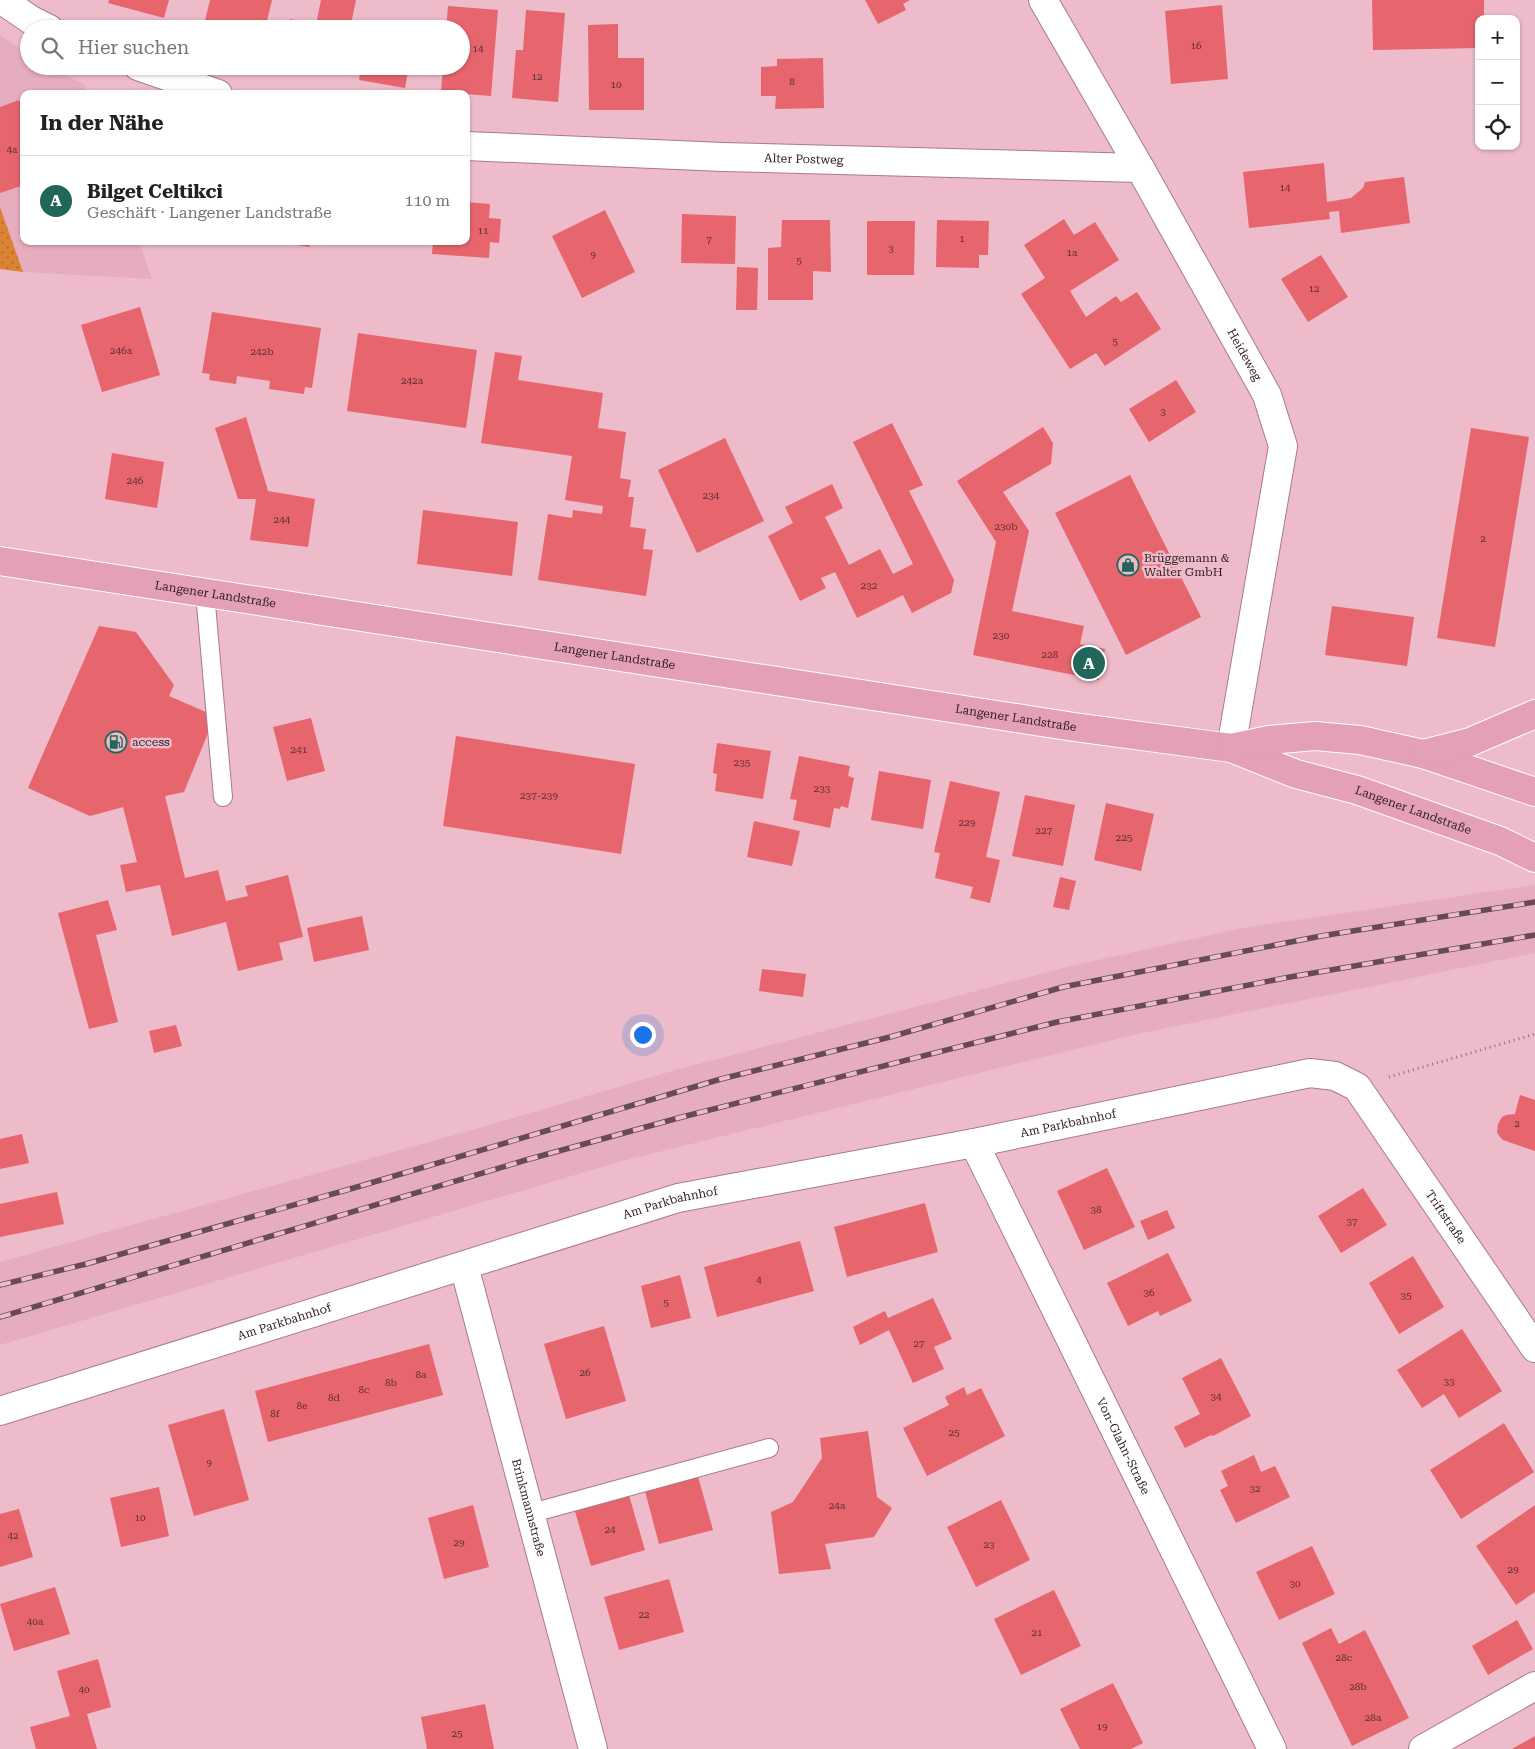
<!DOCTYPE html>
<html lang="de">
<head>
<meta charset="utf-8">
<style>
  :root { --surface:#fff; --page:#f2f2f2; --text:#222; --muted:#767676; --line:#e0e0e0; --accent:#20665a }
  body { margin:0; font-family:"Roboto Serif",serif; background:var(--page); color:var(--text) }
  .controls { position:absolute; right:15px; top:15px; display:grid; overflow:hidden; border-radius:10px; box-shadow:0 1px 4px #0004 }
  .controls button { width:45px; height:45px; display:grid; place-items:center; padding:0; border:0; border-bottom:1px solid var(--line); background:var(--surface); color:var(--text); font:25px sans-serif }
  .you { position:absolute; left:642px; top:1034px; width:18px; height:18px; margin:-12px; border:4px solid #fff; border-radius:50%; background:#1a73e8; box-shadow:0 0 0 8px #1a73e833 }
  .badge { display:grid; place-items:center; width:32px; height:32px; border-radius:50%; background:var(--accent); color:#fff; font-size:16px; font-weight:700 }
  .pin { position:absolute; translate:-50% -50%; border:2px solid #fff; box-shadow:0 1px 5px #0006 }
  .list { margin:0; padding:0; list-style:none }
  h2 { display:flex; justify-content:space-between; align-items:center; height:65px; margin:0; padding:0 20px; font-size:21px }
  h2 small { font-size:16px; font-weight:400; color:var(--muted) }
  .list li { display:grid; grid-template-columns:32px 1fr auto; gap:15px; align-items:center; box-sizing:border-box; height:90px; padding:0 20px; border-top:1px solid var(--line) }
  .list b { display:block; font-size:19px; white-space:nowrap }
  .list p { margin:0; font-size:16px; white-space:nowrap; color:var(--muted) }
  .list em { font-size:16px; font-style:normal; color:var(--muted) }
  .icon { flex:none; width:28px; height:28px; fill:none; stroke:currentColor; stroke-width:2; stroke-linecap:round; stroke-linejoin:round }
  .map { position:relative; flex:none; width:1535px; height:1749px; overflow:hidden }
  .search { position:absolute; background:var(--surface); box-shadow:0 1px 4px #0004; left:20px; top:20px; width:450px; height:55px; display:flex; align-items:center; gap:12px; box-sizing:border-box; padding:0 18px; border-radius:28px; color:var(--muted); font-size:19px }
  .panel { position:absolute; background:var(--surface); box-shadow:0 1px 4px #0004; left:20px; top:90px; width:450px; height:155px; border-radius:10px }
  .map>svg:first-child { display:block }
  .built { fill:#e6adbe }
  .grass { fill:url(#grass-dots) }
  .building { fill:#e7656d }
  .lines { fill:none; stroke-linecap:round; stroke-linejoin:round }
  .lane-casing { stroke:#a87b89; stroke-width:20 }
  .street-casing { stroke:#a87b89; stroke-width:30 }
  .primary-casing { stroke:#fff; stroke-width:30 }
  .path { stroke:#92707a; stroke-width:3; stroke-dasharray:1 4; stroke-linecap:butt }
  .lane { stroke:#fff; stroke-width:18 }
  .street { stroke:#fff; stroke-width:28 }
  .primary { stroke:#e3a0b8; stroke-width:28 }
  .rail-casing { stroke:#664b53; stroke-width:5.5 }
  .rail { stroke:#edbbc9; stroke-width:4; stroke-dasharray:11; stroke-linecap:butt }
  .labels { text-anchor:middle; stroke-width:5; stroke-linejoin:round; paint-order:stroke }
  .number-label { font-size:10px; fill:#5e3036 }
  .street-label { font-size:12px; fill:#301e24; stroke:#edbbc9 }
  .poi-label { font-size:12px; fill:#301e24; stroke:#edbbc9; text-anchor:start }
</style>
</head>
<body>
<div class="map">
<svg width="1535" height="1749" viewBox="0 0 1535 1749">
  <defs>
    <pattern id="grass-dots" width="8" height="8" patternUnits="userSpaceOnUse" patternTransform="scale(1.25)"><rect width="8" height="8" fill="#db8332"/><path d="M2 2h.1M6 6h.1" fill="none" stroke="#b26b2a" stroke-width="1.8" stroke-linecap="round"/></pattern>
  </defs>
  <rect width="100%" height="100%" fill="#edbbc9"/>
  <g class="built">
    <path d="M0,35L29,55V66H45L84,84L88,94H24V241H139L152,279L23,272L0,207Z"/>
    <path d="M1535,885V953L1137,1034L622,1161L0,1345V1262L486,1126L672,1071L1067,967L1242,928Z"/>
  </g>
  <path class="grass" d="M0,207L23,272L0,269Z"/>
  <g class="building">
    <path d="M109,0H169L164,18L108,3Z"/>
    <path d="M210,0H272L265,29H203Z"/>
    <path d="M321,0H356L350,29H288L290,19L316,25Z"/>
    <path d="M865,0H910L903,4L906,10L878,24Z"/>
    <path d="M1372,0H1484V19H1479V48L1373,50Z"/>
    <path d="M1222,5L1228,79L1171,84L1165,11Z"/>
    <path d="M448,6L498,10L491,96L441,92L443,66H461V29H446Z"/>
    <path d="M526,10L565,13L558,102L512,98L516,50H523Z"/>
    <path d="M618,24V58H644V110H589L588,25Z"/>
    <path d="M823,58L824,108L775,109L776,96H761V67L777,66V59Z"/>
    <path d="M308,66H333L331,72Z"/>
    <path d="M361,66H409L405,88L359,80Z"/>
    <path d="M19,100L24,113V185L0,193V107Z"/>
    <path d="M1324,163L1327,202L1351,198L1363,188L1365,182L1404,177L1410,223L1341,233L1339,211L1329,212L1330,219L1249,228L1243,172Z"/>
    <path d="M466,202L490,204L489,218L501,219L499,243L490,242L489,258L432,254L433,241H466Z"/>
    <path d="M605,210L635,272L582,298L552,236Z"/>
    <path d="M682,214L736,216L735,264L681,263Z"/>
    <path d="M1064,219L1074,235L1095,222L1119,260L1070,291L1086,317L1116,296L1121,302L1137,292L1161,329L1105,366L1096,353L1070,369L1021,294L1045,278L1024,245Z"/>
    <path d="M782,220H830L831,272L813,271V300H768V248L781,247Z"/>
    <path d="M937,220L989,221L988,255H979V268L936,267Z"/>
    <path d="M867,221H915L914,275H867Z"/>
    <path d="M277,241H310L309,247Z"/>
    <path d="M1321,255L1348,297L1308,322L1281,279Z"/>
    <path d="M737,267L758,268L757,310H736Z"/>
    <path d="M140,307L160,375L102,392L81,325Z"/>
    <path d="M212,312L321,328L312,388L305,387L304,394L269,389L270,381L237,376L236,384L209,380L210,374L202,373Z"/>
    <path d="M358,333L477,350L466,428L347,411Z"/>
    <path d="M495,352L522,356L518,380L603,393L598,428L626,432L620,478L631,480L628,497H634L630,527L646,529L643,549L653,550L646,596L538,580L548,514L572,518L573,510L602,514L603,506L565,500L572,456L481,443Z"/>
    <path d="M1176,380L1196,412L1149,442L1129,409Z"/>
    <path d="M246,417L268,491L315,499L308,547L250,540L256,499H238L215,428Z"/>
    <path d="M892,423L923,485L909,491L954,580L951,593L912,613L903,595L857,618L835,572L821,578L826,588L800,601L768,536L793,523L785,507L832,484L843,508L825,517L849,565L880,549L893,574L913,564L853,442Z"/>
    <path d="M1043,427L1053,443L1051,464L1003,492L1029,531L1012,611L1084,626L1080,644L1105,649L1099,680L973,655L996,542L957,481Z"/>
    <path d="M1471,428L1529,437L1495,647L1437,638Z"/>
    <path d="M725,438L764,521L697,553L658,470Z"/>
    <path d="M112,453L164,462L157,508L105,499Z"/>
    <path d="M1130,475L1201,617L1126,655L1055,513Z"/>
    <path d="M423,510L518,522L512,576L417,564Z"/>
    <path d="M1332,606L1414,617L1407,666L1325,655Z"/>
    <path d="M99,626L136,632L174,685L169,696L215,716L184,792L165,796L185,878L218,870L226,901L248,896L245,886L288,875L303,937L279,943L283,960L238,971L226,922L172,936L160,885L126,892L120,865L137,862L123,807L90,816L28,788Z"/>
    <path d="M311,718L325,771L287,781L273,727Z"/>
    <path d="M456,736L635,764L621,854L443,826Z"/>
    <path d="M717,743L771,751L763,799L715,791L717,774L713,773Z"/>
    <path d="M799,756L850,766L848,776L854,778L848,808L841,806L840,809L834,808L830,828L793,820L797,800L790,799Z"/>
    <path d="M879,771L931,780L923,829L871,820Z"/>
    <path d="M950,781L1000,792L986,857L1000,860L990,903L970,898L973,887L935,878L940,853L934,852Z"/>
    <path d="M1025,795L1075,805L1063,866L1012,856Z"/>
    <path d="M1106,803L1154,814L1141,871L1094,860Z"/>
    <path d="M754,821L800,831L792,866L747,857Z"/>
    <path d="M1060,877L1076,881L1069,910L1053,907Z"/>
    <path d="M108,900L117,930L96,935L118,1022L89,1029L58,913Z"/>
    <path d="M362,916L369,950L314,962L307,928Z"/>
    <path d="M762,969L806,974L803,997L759,991Z"/>
    <path d="M176,1025L182,1046L154,1053L149,1031Z"/>
    <path d="M1520,1095L1535,1100V1151L1503,1140L1499,1136L1497,1132L1498,1124L1502,1117L1506,1115L1515,1114Z"/>
    <path d="M22,1134L29,1163L0,1169V1139Z"/>
    <path d="M1107,1168L1135,1227L1084,1250L1057,1191Z"/>
    <path d="M1363,1188L1387,1225L1341,1253L1318,1216Z"/>
    <path d="M57,1192L64,1224L0,1237V1204Z"/>
    <path d="M925,1203L938,1252L847,1277L834,1227Z"/>
    <path d="M1167,1210L1175,1228L1148,1240L1140,1221Z"/>
    <path d="M800,1241L814,1291L717,1317L704,1267Z"/>
    <path d="M1168,1253L1192,1301L1160,1316L1158,1311L1128,1326L1107,1283Z"/>
    <path d="M1413,1256L1444,1307L1399,1334L1369,1283Z"/>
    <path d="M680,1275L691,1318L651,1328L641,1286Z"/>
    <path d="M933,1298L952,1339L934,1347L944,1369L913,1383L889,1330L860,1345L853,1327L885,1311L888,1318Z"/>
    <path d="M604,1326L626,1401L566,1419L544,1344Z"/>
    <path d="M1462,1329L1502,1391L1459,1418L1444,1394L1422,1408L1397,1370Z"/>
    <path d="M429,1344L443,1395L268,1442L255,1391Z"/>
    <path d="M1221,1358L1251,1416L1213,1436L1211,1435L1185,1448L1174,1427L1200,1414L1182,1378Z"/>
    <path d="M964,1387L967,1395L981,1388L1005,1436L927,1476L903,1428L949,1405L945,1397Z"/>
    <path d="M224,1409L249,1500L194,1516L168,1425Z"/>
    <path d="M1504,1423L1534,1472L1461,1519L1430,1470Z"/>
    <path d="M868,1431L877,1497L892,1508L874,1537L825,1544L831,1569L779,1574L771,1512L793,1502L822,1458L820,1438Z"/>
    <path d="M1254,1455L1261,1472L1275,1466L1290,1497L1236,1523L1220,1490L1228,1486L1221,1471Z"/>
    <path d="M697,1473L713,1530L659,1544L644,1487Z"/>
    <path d="M159,1487L169,1536L121,1547L110,1498Z"/>
    <path d="M628,1492L645,1550L591,1566L574,1508Z"/>
    <path d="M1001,1500L1030,1560L976,1587L947,1527Z"/>
    <path d="M473,1505L489,1567L444,1579L428,1518Z"/>
    <path d="M1535,1505V1592L1516,1605L1476,1546Z"/>
    <path d="M19,1509L33,1557L0,1567V1514Z"/>
    <path d="M1312,1546L1335,1594L1279,1620L1256,1572Z"/>
    <path d="M669,1579L684,1632L619,1650L604,1597Z"/>
    <path d="M55,1587L70,1634L14,1651L0,1604Z"/>
    <path d="M1054,1590L1081,1646L1021,1675L994,1619Z"/>
    <path d="M1517,1620L1533,1649L1488,1675L1472,1646Z"/>
    <path d="M1331,1628L1339,1644L1365,1630L1409,1718L1352,1746L1302,1643Z"/>
    <path d="M98,1659L111,1707L87,1714L97,1749H36L30,1727L70,1716L57,1671Z"/>
    <path d="M1113,1683L1143,1743L1131,1749H1080L1060,1709Z"/>
    <path d="M485,1704L494,1749H427L421,1717Z"/>
    <path d="M1535,1736V1749H1512Z"/>
  </g>
  <g class="lines">
    <g class="lane-casing">
      <g id="lane">
        <path d="M205,593L223,797"/>
        <path d="M532,1513L769,1448"/>
      </g>
    </g>
    <g class="street-casing">
      <g id="street">
        <path d="M2,0L31,20L49,29"/>
        <path id="s1" d="M1043,0L1140,168L1267,395L1283,446L1231,748"/>
        <path d="M138,66L218,94"/>
        <path id="s2" d="M466,146L723,157L1140,168"/>
        <path id="s3" d="M974,1143L1272,1749"/>
        <path id="s4" d="M464,1266L593,1749"/>
        <path id="s5" d="M0,1411L678,1198L974,1143L1310,1073L1335,1076L1357,1087L1535,1348"/>
        <path d="M1423,1749L1535,1686"/>
      </g>
    </g>
    <g class="primary-casing">
      <g id="primary">
        <path id="s6" d="M0,561L1074,727L1231,748L1296,774L1357,790L1500,841L1535,858"/>
        <path d="M1231,748L1269,740L1315,736L1360,740L1423,754L1535,792"/>
        <path d="M1423,754L1470,742L1535,714"/>
      </g>
    </g>
    <path class="path" d="M1389,1077L1535,1034"/>
    <use href="#lane" class="lane"/>
    <use href="#street" class="street"/>
    <use href="#primary" class="primary"/>
    <g class="rail-casing">
      <g id="rail">
        <path d="M0,1285L86,1264L357,1187L721,1079L890,1037L1063,987L1321,936L1535,902"/>
        <path d="M0,1317L526,1160L682,1117L1057,1022L1290,977L1535,935"/>
      </g>
    </g>
    <use href="#rail" class="rail"/>
  </g>
  <defs>
    <g id="shop-ring" transform="scale(1.125)"><circle r="9.5" fill="#edbbc9" stroke="#20665a" stroke-width="1.5"/><path d="M-5-2.5h2.3a2.7 3.5 0 0 1 5.4 0H5L5.5 6h-11ZM-1.5-2.5h3a1.5 2.3 0 0 0-3 0Z" fill="#20665a"/></g>
    <g id="fuel-ring" transform="scale(1.125)"><circle r="9.5" fill="#edbbc9" stroke="#20665a" stroke-width="1.5"/><path d="M-5.5-6h7V0h2V4h1.3V-2.5L3-4.5l.8-.8L6-3V5H2.5V1h-1V6h-7ZM-4.2-4.7v3.2H.2V-4.7Z" fill="#20665a"/></g>
  </defs>
  <g fill-rule="evenodd">
    <use href="#shop-ring" x="1128" y="565"/>
    <use href="#fuel-ring" x="116" y="742"/>
  </g>
  <g class="labels">
    <g class="number-label">
      <text x="1196" y="49">16</text>
      <text x="478" y="52">14</text>
      <text x="537" y="80">12</text>
      <text x="792" y="85">8</text>
      <text x="616" y="88">10</text>
      <text x="12" y="153">4a</text>
      <text x="1285" y="191">14</text>
      <text x="483" y="234">11</text>
      <text x="962" y="242">1</text>
      <text x="709" y="243">7</text>
      <text x="891" y="252">3</text>
      <text x="1072" y="256">1a</text>
      <text x="593" y="258">9</text>
      <text x="799" y="264">5</text>
      <text x="1314" y="292">12</text>
      <text x="1115" y="345">5</text>
      <text x="121" y="354">246a</text>
      <text x="262" y="355">242b</text>
      <text x="412" y="384">242a</text>
      <text x="1163" y="415">3</text>
      <text x="135" y="484">246</text>
      <text x="711" y="499">234</text>
      <text x="282" y="523">244</text>
      <text x="1006" y="530">230b</text>
      <text x="1483" y="542">2</text>
      <text x="869" y="589">232</text>
      <text x="1001" y="639">230</text>
      <text x="1050" y="658">228</text>
      <text x="299" y="753">241</text>
      <text x="742" y="766">235</text>
      <text x="822" y="792">233</text>
      <text x="539" y="799">237-239</text>
      <text x="967" y="826">229</text>
      <text x="1044" y="834">227</text>
      <text x="1124" y="841">225</text>
      <text x="1517" y="1127">2</text>
      <text x="1096" y="1213">38</text>
      <text x="1352" y="1225">37</text>
      <text x="759" y="1283">4</text>
      <text x="1149" y="1296">36</text>
      <text x="1406" y="1299">35</text>
      <text x="666" y="1306">5</text>
      <text x="919" y="1347">27</text>
      <text x="585" y="1376">26</text>
      <text x="421" y="1378">8a</text>
      <text x="1449" y="1385">33</text>
      <text x="391" y="1386">8b</text>
      <text x="364" y="1393">8c</text>
      <text x="1216" y="1400">34</text>
      <text x="334" y="1401">8d</text>
      <text x="302" y="1409">8e</text>
      <text x="275" y="1417">8f</text>
      <text x="954" y="1436">25</text>
      <text x="209" y="1466">9</text>
      <text x="1255" y="1492">32</text>
      <text x="837" y="1509">24a</text>
      <text x="140" y="1521">10</text>
      <text x="610" y="1533">24</text>
      <text x="13" y="1539">42</text>
      <text x="459" y="1546">29</text>
      <text x="989" y="1548">23</text>
      <text x="1513" y="1573">29</text>
      <text x="1295" y="1587">30</text>
      <text x="644" y="1618">22</text>
      <text x="35" y="1625">40a</text>
      <text x="1037" y="1636">21</text>
      <text x="1344" y="1661">28c</text>
      <text x="1358" y="1690">28b</text>
      <text x="84" y="1693">40</text>
      <text x="1373" y="1721">28a</text>
      <text x="1102" y="1730">19</text>
      <text x="457" y="1737">25</text>
    </g>
    <g class="street-label">
      <text dy="4" stroke="none"><textPath href="#s2" startOffset="338">Alter Postweg</textPath></text>
      <text dy="4" stroke="none"><textPath href="#s1" startOffset="408">Heideweg</textPath></text>
      <text dy="4" stroke="none"><textPath href="#s6" startOffset="218">Langener Landstraße</textPath></text>
      <text dy="4" stroke="none"><textPath href="#s6" startOffset="622">Langener Landstraße</textPath></text>
      <text dy="4" stroke="none"><textPath href="#s6" startOffset="1028">Langener Landstraße</textPath></text>
      <text dy="4" stroke="none"><textPath href="#s6" startOffset="1438">Langener Landstraße</textPath></text>
      <text dy="4" stroke="none"><textPath href="#s5" startOffset="1108">Am Parkbahnhof</textPath></text>
      <text dy="4" stroke="none"><textPath href="#s5" startOffset="702">Am Parkbahnhof</textPath></text>
      <text dy="4" stroke="none"><textPath href="#s5" startOffset="1562">Triftstraße</textPath></text>
      <text dy="4" stroke="none"><textPath href="#s5" startOffset="298">Am Parkbahnhof</textPath></text>
      <text dy="4" stroke="none"><textPath href="#s3" startOffset="338">Von-Glahn-Straße</textPath></text>
      <text dy="4" stroke="none"><textPath href="#s4" startOffset="250">Brinkmannstraße</textPath></text>
    </g>
    <g class="poi-label">
      <text x="1144" y="562">Brüggemann &amp;<tspan x="1144" dy="14">Walter GmbH</tspan></text>
      <text x="132" y="746">access</text>
    </g>
  </g>
</svg>
<div class="controls">
<button>+</button>
<button>−</button>
<button><svg class="icon" aria-label="locate" viewBox="0 0 24 24"><circle cx="12" cy="12" r="6"/><path d="M12 2v4M12 18v4M2 12h4M18 12h4"/></svg></button>
</div>
<div class="you"></div>
<div class="pin badge" style="left:1089px;top:663px">A</div>
<div class="search"><svg class="icon" aria-label="search" viewBox="0 0 24 24"><circle cx="10" cy="10" r="6"/><path d="M15 15l6 6"/></svg>Hier suchen</div>
<section class="panel">
<h2>In der Nähe<small></small></h2>
<ul class="list">
<li><span class="badge">A</span><div><b>Bilget Celtikci</b><p>Geschäft · Langener Landstraße</p></div><em>110 m</em></li>
</ul>
</section>
</div>
</body>
</html>
